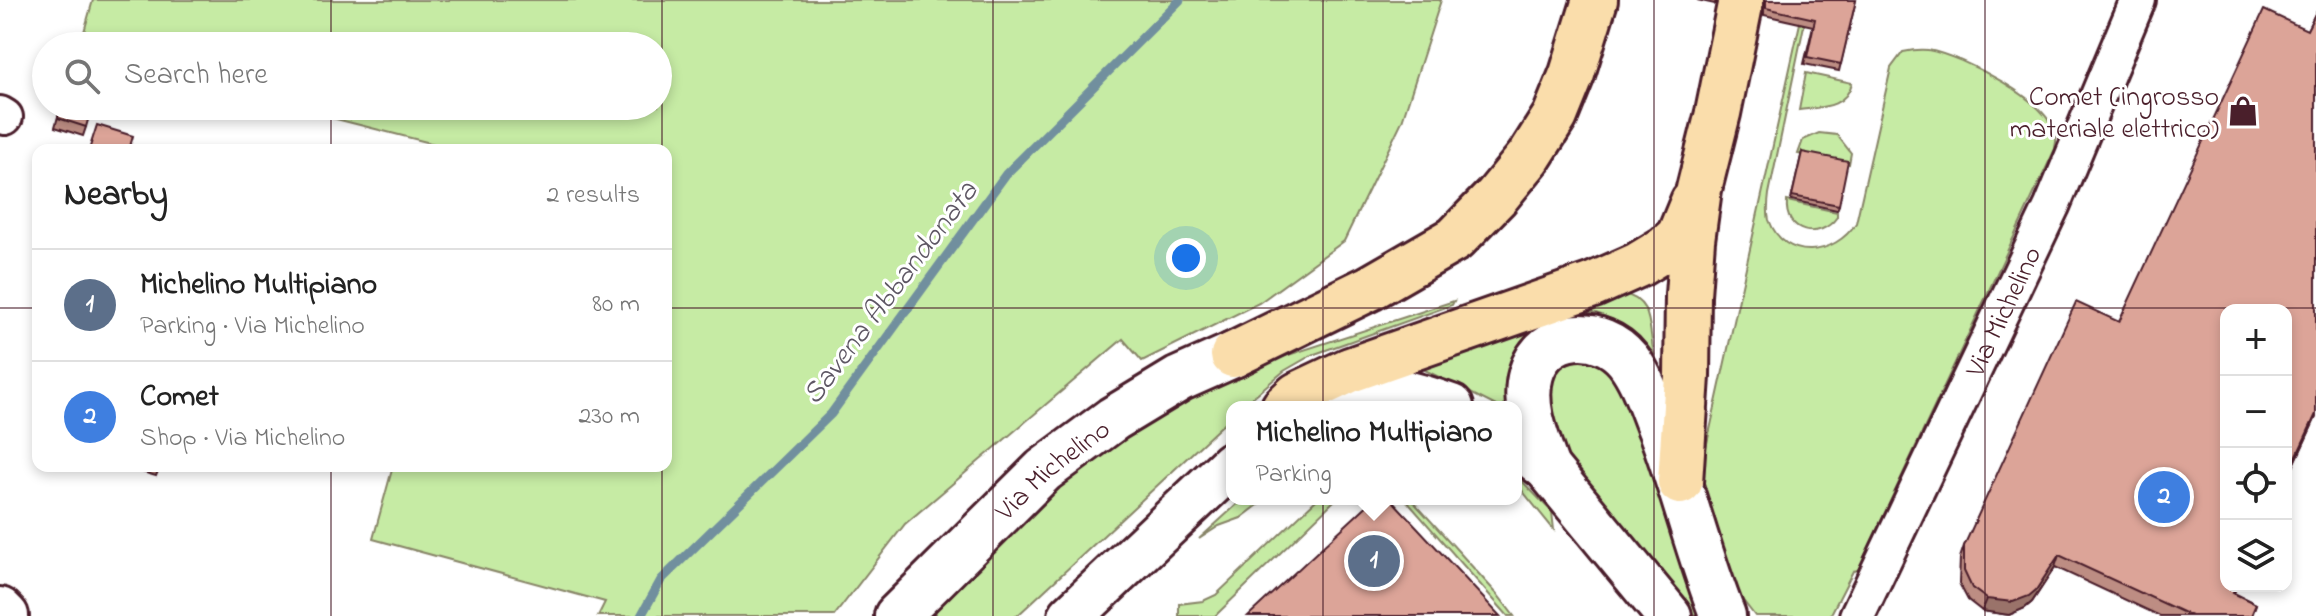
<!DOCTYPE html>
<html lang="en">
<head>
<meta charset="utf-8">
<style>
  :root { --surface:#fff; --page:#f2f2f2; --text:#222; --muted:#767676; --line:#e0e0e0; --accent:#4a1f2b }
  body { margin:0; font-family:"Indie Flower",sans-serif; background:var(--page); color:var(--text) }
  .controls { position:absolute; right:24px; bottom:24px; display:grid; overflow:hidden; border-radius:16px; box-shadow:0 4px 12px #0003 }
  .controls button { width:72px; height:72px; display:grid; place-items:center; padding:0; border:0; border-bottom:2px solid var(--line); background:var(--surface); color:var(--text); font:40px sans-serif }
  .you { position:absolute; left:1186px; top:258px; width:28px; height:28px; margin:-20px; border:6px solid #fff; border-radius:50%; background:#1a73e8; box-shadow:0 0 0 12px #1a73e833 }
  .badge { display:grid; place-items:center; width:52px; height:52px; border-radius:50%; background:var(--accent); color:#fff; font-size:26px; font-weight:700 }
  .pin { position:absolute; translate:-50% -50%; border:4px solid #fff; box-shadow:0 2px 8px #0006 }
  .popup { position:absolute; left:1226px; top:401px; width:296px; height:104px; box-sizing:border-box; display:grid; place-content:center; border-radius:16px; background:var(--surface); filter:drop-shadow(0 2px 6px #0005); font-size:26px; white-space:nowrap; color:var(--muted) }
  .popup b { font-size:30px; color:var(--text) }
  .popup::after { content:''; position:absolute; left:50%; top:100%; margin-left:-16px; border:16px solid transparent; border-top-color:var(--surface) }
  .list { margin:0; padding:0; list-style:none }
  h2 { display:flex; justify-content:space-between; align-items:center; height:104px; margin:0; padding:0 32px; font-size:34px }
  h2 small { font-size:26px; font-weight:400; color:var(--muted) }
  .list li { display:grid; grid-template-columns:52px 1fr auto; gap:24px; align-items:center; box-sizing:border-box; height:112px; padding:0 32px; border-top:2px solid var(--line) }
  .list b { display:block; font-size:30px; white-space:nowrap }
  .list p { margin:0; font-size:26px; white-space:nowrap; color:var(--muted) }
  .list em { font-size:26px; font-style:normal; color:var(--muted) }
  .icon { flex:none; width:44px; height:44px; fill:none; stroke:currentColor; stroke-width:2; stroke-linecap:round; stroke-linejoin:round }
  .map { position:relative; flex:none; width:2316px; height:616px; overflow:hidden }
  .search { position:absolute; background:var(--surface); box-shadow:0 4px 12px #0003; left:32px; top:32px; width:640px; height:88px; display:flex; align-items:center; gap:20px; box-sizing:border-box; padding:0 28px; border-radius:44px; color:var(--muted); font-size:30px }
  .panel { position:absolute; background:var(--surface); box-shadow:0 4px 12px #0003; left:32px; top:144px; width:640px; height:328px; border-radius:16px }
  .map>svg:first-child { display:block }
  .green { fill:#c6eba4; stroke:#888568; stroke-width:2 }
  .lines { fill:none; stroke-linecap:round; stroke-linejoin:round }
  .stream { stroke:#718f9e; stroke-width:9 }
  .street-casing { stroke:#4a1f2b; stroke-width:40 }
  .secondary-casing { stroke:#4a1f2b; stroke-width:50 }
  .highway-casing { stroke:#4a1f2b; stroke-width:50 }
  .street { stroke:#fff; stroke-width:34 }
  .secondary { stroke:#fff; stroke-width:44 }
  .highway { stroke:#faddab; stroke-width:44 }
  .wall { fill:#bd8d83; stroke:#4a1f2b; stroke-width:2 }
  .shaded-wall { fill:#9a736a; stroke:#4a1f2b; stroke-width:2 }
  .building { fill:#dca498; stroke:#4a1f2b; stroke-width:2 }
  .grid { fill:none; stroke:#4a1f2b; stroke-width:2; stroke-opacity:0.55 }
  .labels { text-anchor:middle; stroke-width:6; stroke-linejoin:round; paint-order:stroke }
  .poi-label { font-size:28px; fill:#4a1f2b; stroke:#fff; text-anchor:end }
  .street-label { font-size:28px; fill:#4a1f2b; stroke:#fff }
  .water-label { font-size:30px; font-style:italic; fill:#5e5764; stroke:#fff }
</style>
</head>
<body>
<div class="map">
<svg width="2316" height="616" viewBox="0 0 2316 616">
  <rect width="100%" height="100%" fill="#fff"/>
  <filter id="ink" filterUnits="userSpaceOnUse"><feTurbulence type="fractalNoise" baseFrequency=".0125" numOctaves="2"/><feDisplacementMap in="SourceGraphic" scale="16" xChannelSelector="R" yChannelSelector="G"/><feConvolveMatrix kernelMatrix="1 2 1 2 8 2 1 2 1" color-interpolation-filters="sRGB"/></filter>
  <g filter="url(#ink)">
    <g class="green">
      <path d="M93,0H1441L1402,121L1344,241L1259,303L1142,361L1123,339L905,524L834,616H598L605,602L373,539L393,466H666V150H458L285,106H658V46H80Z"/>
      <path d="M1804,5L1808,6L1769,194C1768,202 1767,213 1769,220C1785,263 1835,256 1856,223L1891,68L1903,52C1912,50 1920,49 1928,50C1961,56 2051,100 2056,137C2057,141 2055,145 2055,149L1858,570L1853,571L1832,612L1829,616H1755L1738,594L1726,567L1702,489L1706,448Z"/>
      <path d="M1806,73L1852,83C1846,108 1821,107 1799,110Z"/>
      <path d="M1819,133L1837,135L1851,153L1849,164L1798,154L1803,140Z"/>
      <path d="M1787,201L1837,212V217C1820,241 1784,234 1787,201Z"/>
      <path d="M1621,293C1649,299 1649,319 1652,342C1653,353 1657,363 1659,373L1653,370C1643,350 1630,330 1610,319C1569,296 1525,323 1511,364C1506,377 1509,393 1510,407H1498L1415,365L1417,361L1563,307Z"/>
      <path d="M1454,301L1452,305L1312,355L1284,371L1241,407H1232V416L1017,616H935L936,610L948,594L1083,463L1224,376Z"/>
      <path d="M1585,349L1620,379L1701,613L1694,615L1568,459L1549,423L1545,372Z"/>
      <path d="M1516,475L1552,512L1554,530L1516,483Z"/>
      <path d="M1243,499H1266L1241,518L1219,526L1199,539Z"/>
      <path d="M1317,499H1336L1215,616H1179V604L1203,601L1216,595Z"/>
      <path d="M1405,499H1411L1497,594L1514,616H1508Z"/>
    </g>
    <g class="lines">
      <path class="stream" d="M641,616L661,580L831,414L1006,174L1180,0"/>
      <g class="street-casing">
        <g id="street">
          <path d="M0,114L5,117"/>
          <path id="s1" d="M1857,616L2052,206L2138,0"/>
        </g>
      </g>
      <g class="secondary-casing">
        <g id="secondary">
          <path d="M1305,407C1363,382 1392,386 1451,407"/>
          <path d="M1524,450L1547,468L1669,616"/>
          <path d="M1547,468C1537,439 1522,405 1531,374C1544,329 1601,326 1628,360C1644,381 1651,407 1661,431C1684,492 1699,556 1723,616"/>
          <path d="M0,610L6,616"/>
          <path id="s2" d="M897,616L1044,470L1113,419L1179,379L1233,355"/>
          <path d="M1071,616L1232,464"/>
        </g>
      </g>
      <g class="highway-casing">
        <g id="highway">
          <path d="M1233,355L1370,288L1455,239L1497,196L1529,157L1555,116L1572,74L1595,0"/>
          <path d="M1284,407L1297,395L1350,370L1593,285L1638,265L1666,248L1679,236L1693,202"/>
          <path d="M1680,482L1687,376L1688,295L1692,240L1699,189L1718,113L1741,0"/>
        </g>
      </g>
      <use href="#street" class="street"/>
      <use href="#secondary" class="secondary"/>
      <use href="#highway" class="highway"/>
    </g>
    <g class="wall">
      <path d="M1697,0H1716L1715,4Z"/>
      <path d="M1764,0H1856L1839,71L1804,64L1813,26L1764,15Z"/>
      <path d="M2316,12V417L2286,482L2226,586H2237L2234,593L2256,604L2252,616H2160L2055,567L2032,602L2025,608L2009,615L1982,611L1968,600L1959,583L1960,558L1964,546L2119,322L2307,30Z"/>
      <path d="M61,106L86,127L83,136L55,127Z"/>
      <path d="M1802,152L1839,205L1837,210L1791,200Z"/>
      <path d="M122,466H160L156,476Z"/>
    </g>
    <g class="shaded-wall">
      <path d="M2316,414V417L2286,482V479Z"/>
      <path d="M2059,555L2055,567L2032,602L2025,608L2009,615L1982,611L1987,599Z"/>
    </g>
    <g class="building">
      <path d="M1766,0H1856L1841,64L1807,57L1815,19L1766,8Z"/>
      <path d="M2264,10L2307,30L2316,12V414L2286,479V310H2226V586H2236L2233,593L2256,604L2251,616H2191L2059,555L2036,590L2029,596L2013,602L1987,599L1972,588L1964,571V546L2076,302L2119,322Z"/>
      <path d="M61,106H92L86,127L58,118Z"/>
      <path d="M97,125L133,136L129,150H89Z"/>
      <path d="M1802,152L1848,161L1839,205L1792,196Z"/>
      <path d="M1374,499H1391L1500,616H1248Z"/>
    </g>
  </g>
  <path class="grid" d="M331,0V46M662,0V150M993,0V616M1323,0V616M1654,0V616M1985,0V616M331,106V150M0,308H38M666,308H2316M331,466V616M662,466V616"/>
  <defs>
    <g id="shop-bare" transform="scale(2.4)"><path d="M-5-2.5h2.3a2.7 3.5 0 0 1 5.4 0H5L5.5 6h-11ZM-1.5-2.5h3a1.5 2.3 0 0 0-3 0Z" fill="#4a1f2b" stroke="#fff" stroke-width="2.5" paint-order="stroke"/></g>
  </defs>
  <g fill-rule="evenodd">
    <use href="#shop-bare" x="2243" y="111"/>
  </g>
  <g class="labels">
    <g class="poi-label">
      <text x="2219" y="105">Comet (ingrosso<tspan x="2219" dy="32">materiale elettrico)</tspan></text>
    </g>
    <g class="street-label">
      <text dy="10" stroke="none"><textPath href="#s1" startOffset="338">Via Michelino</textPath></text>
      <text dy="10" stroke="none"><textPath href="#s2" startOffset="214">Via Michelino</textPath></text>
    </g>
    <g class="water-label">
      <text transform="translate(889 292) rotate(-53)" y="10">Savena Abbandonata</text>
    </g>
  </g>
</svg>
<div class="controls">
<button>+</button>
<button>−</button>
<button><svg class="icon" aria-label="locate" viewBox="0 0 24 24"><circle cx="12" cy="12" r="6"/><path d="M12 2v4M12 18v4M2 12h4M18 12h4"/></svg></button>
<button><svg class="icon" aria-label="layers" viewBox="0 0 24 24"><path d="M12 4l9 5-9 5-9-5zM3 14l9 5 9-5"/></svg></button>
</div>
<div class="you"></div>
<div class="pin badge" style="left:1374px;top:561px;background:#5c6f8a">1</div>
<div class="popup"><b>Michelino Multipiano</b>Parking</div>
<div class="pin badge" style="left:2164px;top:497px;background:#3f7fe0">2</div>
<div class="search"><svg class="icon" aria-label="search" viewBox="0 0 24 24"><circle cx="10" cy="10" r="6"/><path d="M15 15l6 6"/></svg>Search here</div>
<section class="panel">
<h2>Nearby<small>2 results</small></h2>
<ul class="list">
<li><span class="badge" style="background:#5c6f8a">1</span><div><b>Michelino Multipiano</b><p>Parking · Via Michelino</p></div><em>80 m</em></li>
<li><span class="badge" style="background:#3f7fe0">2</span><div><b>Comet</b><p>Shop · Via Michelino</p></div><em>230 m</em></li>
</ul>
</section>
</div>
</body>
</html>
